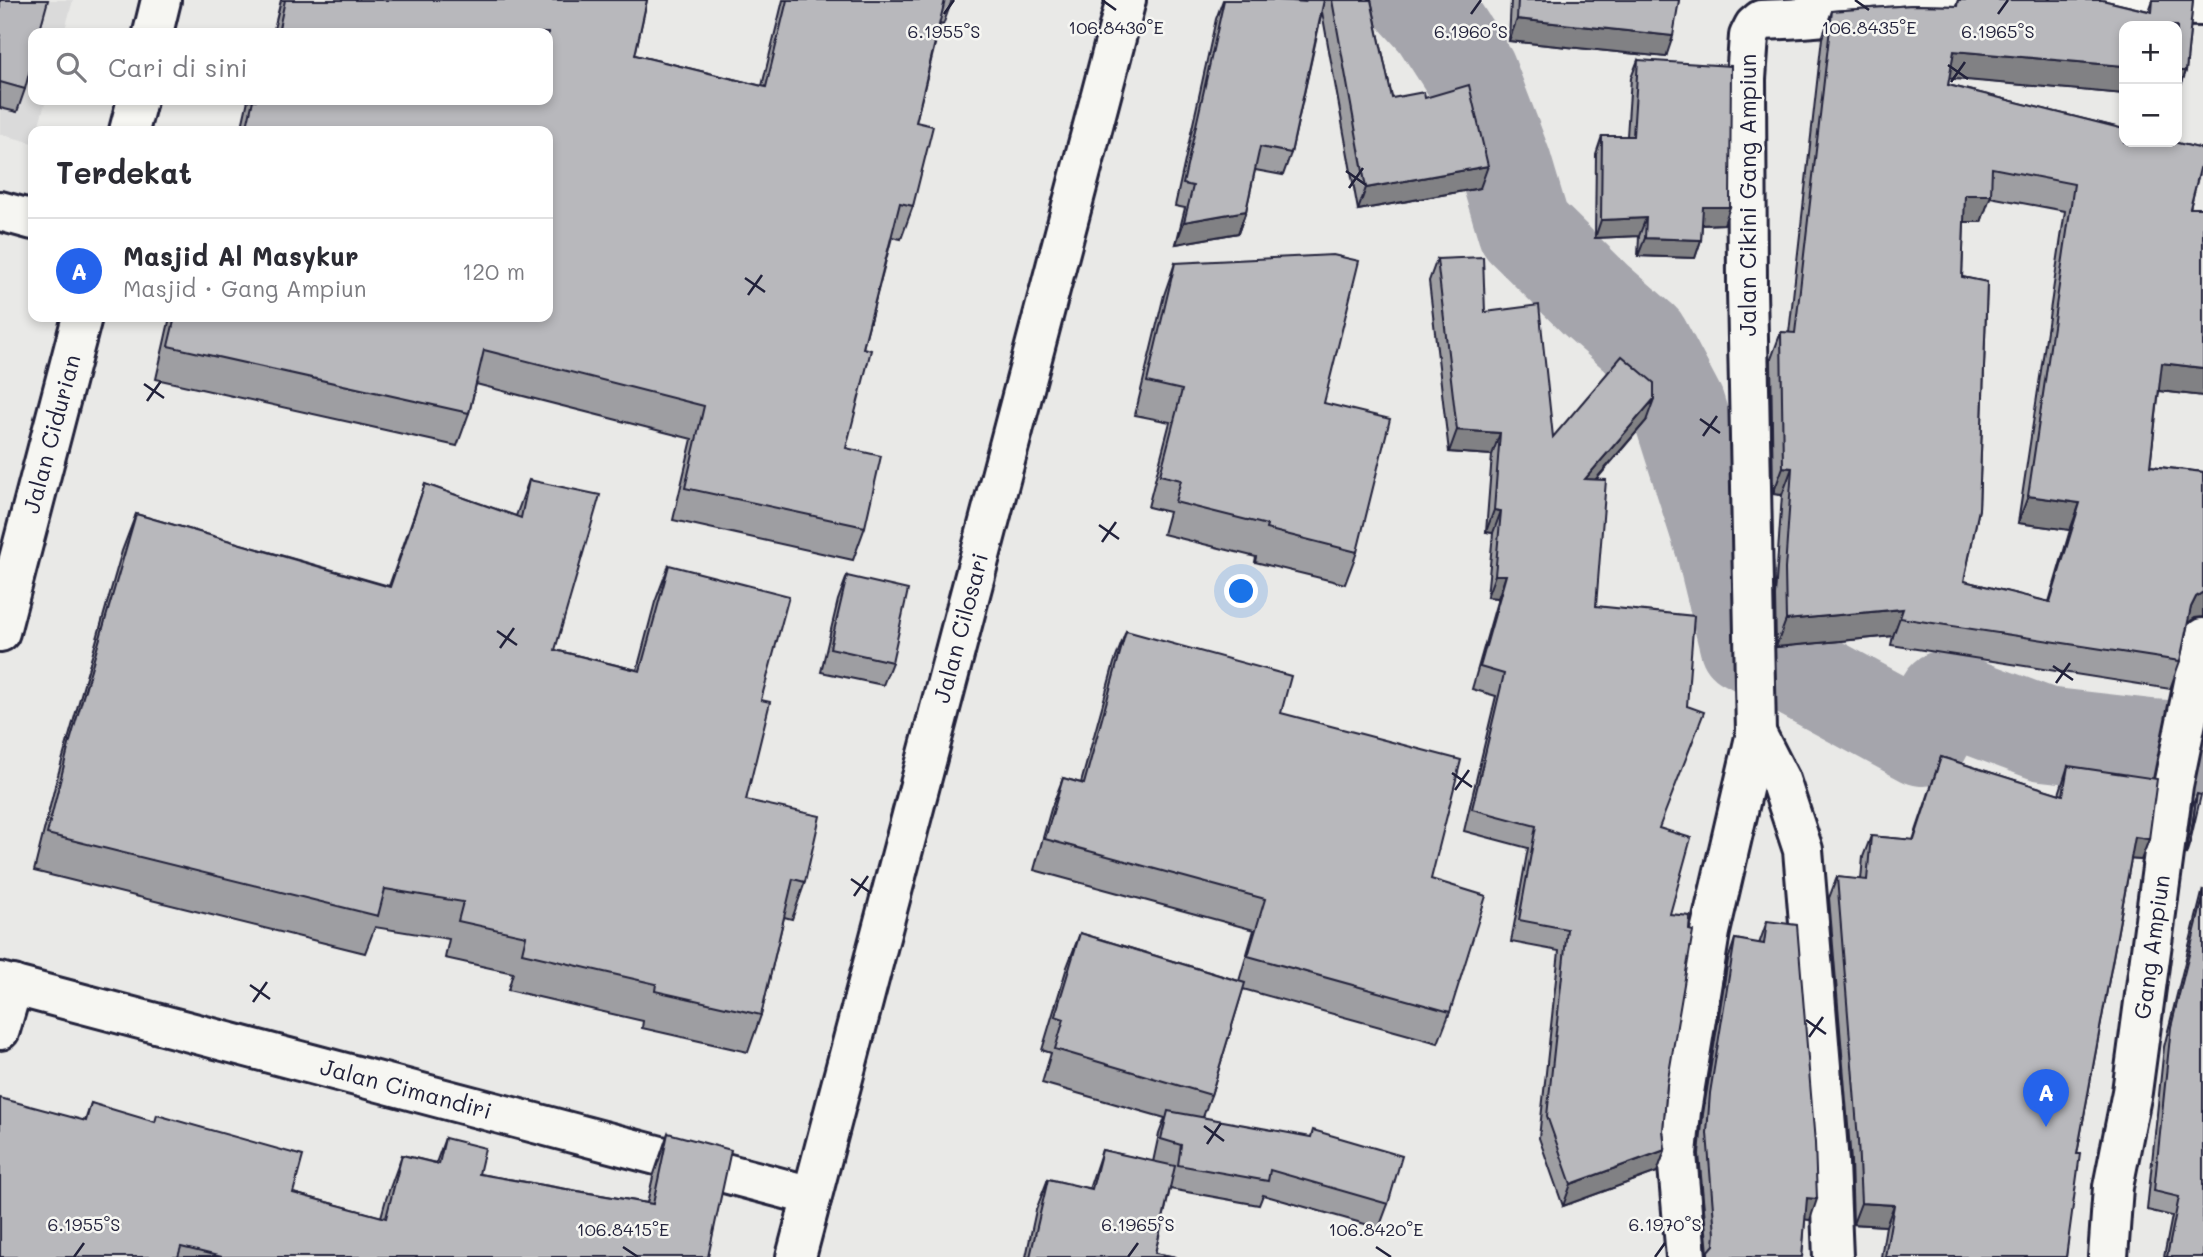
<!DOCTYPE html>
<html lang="id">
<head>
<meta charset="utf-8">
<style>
  :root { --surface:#fff; --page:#f7f7f7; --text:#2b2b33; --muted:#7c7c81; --line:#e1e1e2; --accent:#2563eb }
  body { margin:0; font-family:Mali,sans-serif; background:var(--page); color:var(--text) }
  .controls { position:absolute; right:21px; top:21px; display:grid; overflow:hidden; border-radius:14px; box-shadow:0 4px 10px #0003 }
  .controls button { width:63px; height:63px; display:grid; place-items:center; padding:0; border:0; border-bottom:2px solid var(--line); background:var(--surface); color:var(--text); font:35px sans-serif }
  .you { position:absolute; left:1242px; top:592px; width:24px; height:24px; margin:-18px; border:5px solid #fff; border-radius:50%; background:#1a73e8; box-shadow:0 0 0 10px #1a73e833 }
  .badge { display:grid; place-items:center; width:46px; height:46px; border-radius:50%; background:var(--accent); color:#fff; font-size:23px; font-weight:700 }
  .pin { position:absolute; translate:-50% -58px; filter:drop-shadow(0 2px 4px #0008) }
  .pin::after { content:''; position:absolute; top:37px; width:24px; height:21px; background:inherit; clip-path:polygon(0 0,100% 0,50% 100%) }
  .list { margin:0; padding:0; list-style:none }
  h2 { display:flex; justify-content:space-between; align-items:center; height:91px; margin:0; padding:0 28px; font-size:30px }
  h2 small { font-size:23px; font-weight:400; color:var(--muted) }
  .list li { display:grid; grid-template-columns:46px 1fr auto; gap:21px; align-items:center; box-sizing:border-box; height:105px; padding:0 28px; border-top:2px solid var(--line) }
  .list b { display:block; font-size:26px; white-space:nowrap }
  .list p { margin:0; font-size:23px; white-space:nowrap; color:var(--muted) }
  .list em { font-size:23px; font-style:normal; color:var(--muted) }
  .icon { flex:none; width:38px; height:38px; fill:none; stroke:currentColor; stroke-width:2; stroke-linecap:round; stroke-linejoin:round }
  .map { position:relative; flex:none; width:2203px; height:1257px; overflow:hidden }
  .search { position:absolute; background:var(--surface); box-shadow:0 4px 10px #0003; left:28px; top:28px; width:525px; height:77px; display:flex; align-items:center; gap:18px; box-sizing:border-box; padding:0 24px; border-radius:14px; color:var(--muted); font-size:26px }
  .panel { position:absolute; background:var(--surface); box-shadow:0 4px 10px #0003; left:28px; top:126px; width:525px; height:196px; border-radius:14px }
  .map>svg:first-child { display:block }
  .built { fill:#dadada }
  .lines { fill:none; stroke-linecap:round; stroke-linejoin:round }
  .river { stroke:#a5a5ac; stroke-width:94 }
  .minor-casing { stroke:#22223b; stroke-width:44 }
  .minor { stroke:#f6f6f2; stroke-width:38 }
  .wall { fill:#9e9ea2; stroke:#22223b; stroke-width:2; fill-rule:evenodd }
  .shaded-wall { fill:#818184; stroke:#22223b; stroke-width:2 }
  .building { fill:#b8b8bc; stroke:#22223b; stroke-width:2; fill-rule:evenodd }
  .ticks { fill:none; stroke:#22223b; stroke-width:2.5 }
  .labels { text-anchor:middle; stroke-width:5; stroke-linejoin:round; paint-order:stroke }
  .street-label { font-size:23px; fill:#22223b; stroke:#f6f6f2 }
  .ticks-label { font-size:18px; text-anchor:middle; fill:#22223b; stroke:#f6f6f2; stroke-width:5; stroke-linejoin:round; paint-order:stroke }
</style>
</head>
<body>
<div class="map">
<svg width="2203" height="1257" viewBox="0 0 2203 1257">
  <rect width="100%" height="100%" fill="#e9e9e7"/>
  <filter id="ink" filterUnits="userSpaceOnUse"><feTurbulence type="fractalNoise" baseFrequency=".0143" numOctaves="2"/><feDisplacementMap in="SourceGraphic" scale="14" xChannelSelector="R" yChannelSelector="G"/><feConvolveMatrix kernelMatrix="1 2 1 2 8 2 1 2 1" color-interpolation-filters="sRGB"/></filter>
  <g filter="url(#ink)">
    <path class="built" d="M0,0H73L64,33H33V100H46L37,131H33V143L0,134Z"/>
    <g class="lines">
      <path class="river" d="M1417,0L1437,22L1470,73L1505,165L1524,229L1596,300L1643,341L1678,407L1722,545L1746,643L1923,739L1945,697L2044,734L2149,746L2203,749"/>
      <g class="minor-casing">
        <g id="minor">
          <path d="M2069,4L2203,6"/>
          <path d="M153,33L161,0"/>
          <path d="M129,131L137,100"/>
          <path d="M0,211L33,220"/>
          <path d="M0,632L82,317"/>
          <path d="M1756,733L1780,780L1803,850L1829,1163L1833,1257"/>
          <path d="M0,982L812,1196"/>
          <path d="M0,1030L13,985"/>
          <path d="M796,1257L1126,0"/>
          <path d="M1686,1257L1677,1154L1681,1111L1710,932L1756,733L1747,289L1746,79L1749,36L1754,26L1761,20C1844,18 1926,2 2008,3"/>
          <path d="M2108,1257L2113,1187L2132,1092L2173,786L2203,638"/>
        </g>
      </g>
      <use href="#minor" class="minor"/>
    </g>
    <g class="wall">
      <path d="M0,0L25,89L17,112L0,108Z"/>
      <path d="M281,0H647L635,55L762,86L783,0H952L943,25L940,24L916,122L913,206L901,239L892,237L863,348L846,448L865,527L853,560L673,520L692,439L476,384L469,413L457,446L156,379L170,317H548V131H241L248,100H548V33H273Z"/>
      <path d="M1223,0H1371L1392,98H1425L1480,188L1358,210L1322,12L1291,153L1283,175L1255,170L1246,211L1238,233L1176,244L1185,208L1175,206L1216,19Z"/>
      <path d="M1511,0H1679L1666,57L1509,41Z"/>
      <path d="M1958,0H2102L2149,11L2153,0H2193L2186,71L2177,97V26H2124V94L1949,78L1948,85L2124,129V142H2173L2203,149V157L2190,208H2203V396L2159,391L2150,466L2203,472V617L2195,618L2188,623L2180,661L2170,689L1891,645L1893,636L1776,647L1775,596L1782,495L1773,494L1771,359L1781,332L1789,333L1822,38L1832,11L1912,5L1956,6ZM1990,197L2065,211L2018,523L2070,530L2049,602L1964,581L1979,509L1987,282L1962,277L1964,222H1981Z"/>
      <path d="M1638,60L1724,224L1702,225L1701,240L1695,258L1638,256L1639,236L1595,238L1596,154L1602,136H1627L1631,78Z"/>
      <path d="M1437,259L1485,312L1553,437L1646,421L1596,480V606L1659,829L1670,914L1667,1085L1663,1130L1665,1150L1657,1172L1563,1206L1539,1138L1559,951L1511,942L1528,848L1464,831L1496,696L1472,689L1498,598L1487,597L1493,533L1486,532L1492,455L1449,452L1429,281Z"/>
      <path d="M1175,263L1324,403L1357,552L1345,584L1255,562L1256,557L1163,534L1169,512L1148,507L1170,422L1135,415L1164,295Z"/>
      <path d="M529,480L555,650L637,670L655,602L669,565L761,700L746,800L805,882L792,919L784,917L761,1015L748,1052L642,1028L643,1021L508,990L513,973L445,958L449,939L375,927L365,953L34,871L56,782L122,551L136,514L389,586L425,484L516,516Z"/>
      <path d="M847,576L892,662L883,685L821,672L838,600Z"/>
      <path d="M1126,631L1281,713L1431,879L1450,1012L1438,1043L1243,989L1211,1095L1203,1117L1388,1204L1379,1228L1263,1195L1259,1205L1170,1189L1155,1253L1176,1257H1026L1036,1210L1048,1179L1089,1189L1102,1150L1153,1162L1159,1134L1165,1118L1042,1083L1051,1053L1042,1050L1067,967L1080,933L1239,981L1254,930L1034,870L1051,809L1063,778L1081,783L1114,663Z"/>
      <path d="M1941,757L2059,794L2068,766L2149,839L2141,860L2131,859L2077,1154L2066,1257H1881L1886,1226L1853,1224L1851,1161L1829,898L1837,877L1861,880L1863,857L1871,836L1913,840Z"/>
      <path d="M2197,794L2190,842L2186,855L2192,807Z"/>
      <path d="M2203,889V1257H2164L2172,1216L2147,1210L2164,1047Z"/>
      <path d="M1767,921L1810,1220L1805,1219L1802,1257H1706L1708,1253L1699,1154L1703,1114L1728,960L1735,939L1759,944Z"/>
      <path d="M91,1103L293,1193L381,1217L386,1199L402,1155L436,1163L445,1138L479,1174L647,1203L653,1177L668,1133L708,1257H0L85,1121Z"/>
    </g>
    <g class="shaded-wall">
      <path d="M1517,19L1673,36L1666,57L1509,41Z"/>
      <path d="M1954,51L2124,66V94L1944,78Z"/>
      <path d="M2177,71H2186L2177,97Z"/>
      <path d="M1488,166L1480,188L1358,210L1366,188Z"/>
      <path d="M1965,195H1991L1981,222H1955Z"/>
      <path d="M1703,207H1730L1724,224L1696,225Z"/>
      <path d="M1246,211L1238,233L1176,244L1184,222Z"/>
      <path d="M1646,218L1639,236L1595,238L1601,220Z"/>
      <path d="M1645,238L1701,240L1695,258L1638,256Z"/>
      <path d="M2162,363L2203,368V396L2152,390Z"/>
      <path d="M1654,399L1646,421L1577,501L1585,479Z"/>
      <path d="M1457,430L1500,433L1492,455L1449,452Z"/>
      <path d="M1783,467L1792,468L1782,495L1773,494Z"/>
      <path d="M2028,496L2080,503L2070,530L2018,523Z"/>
      <path d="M1494,510L1501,511L1493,533L1486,532Z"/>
      <path d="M1495,575H1506L1498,598L1487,597Z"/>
      <path d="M2203,592V617L2195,618L2186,624L2191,607L2196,597Z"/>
      <path d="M1903,609L1893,636L1776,647L1786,620Z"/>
      <path d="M2135,837L2149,839L2141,860L2127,859Z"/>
      <path d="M1665,1150L1657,1172L1563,1206L1571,1184Z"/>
      <path d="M1807,1198L1817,1199L1810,1220L1800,1219Z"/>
      <path d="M1861,1203L1894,1205L1886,1226L1853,1224Z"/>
    </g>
    <g class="building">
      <path d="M0,0H48L39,33H33V58L25,89L0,82Z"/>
      <path d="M285,0H647L635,55L766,87L787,0H945L916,122L933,126L913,206L900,203L863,348L871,350L846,448L881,456L865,527L685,488L704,406L484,350L469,413L168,346L175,317H548V131H246L253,100H548V33H278Z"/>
      <path d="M1224,0H1277L1305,2L1304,0H1324L1291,153L1260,147L1246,211L1184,222L1193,186L1183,184Z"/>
      <path d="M1332,0H1371L1392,98L1424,92L1425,98L1469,85L1488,166L1366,188Z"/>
      <path d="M1518,0H1679L1673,36L1517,19Z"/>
      <path d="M1958,0H2102L2152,12L2153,0H2193L2186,71H2177V26H2124V66L1954,51L1948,85L2124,129V142H2173L2203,149V157L2190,208H2203V368L2162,363L2150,466L2203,472V592L2196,597L2191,607L2180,661L1900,618L1903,609L1786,620L1785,569L1792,468L1783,467L1781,332L1795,333L1832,11L1912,5L1957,6ZM1992,168L2074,184L2028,496L2080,503L2050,602L1964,581L1979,509L1987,282L1962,277L1965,195H1991Z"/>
      <path d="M1638,60L1731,66L1730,207H1703L1701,240L1645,238L1646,218L1601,220L1602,136H1633Z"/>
      <path d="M1333,255L1359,261L1324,403L1390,419L1357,552L1266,529L1267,525L1175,502L1181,480L1160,475L1182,390L1147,382L1175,263Z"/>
      <path d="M1483,257L1485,312L1539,305L1553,437L1622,356L1654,383V399L1585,479L1606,480L1596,606L1694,616L1687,706L1704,712L1659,828L1691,838L1670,914L1690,916L1689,930L1693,931L1667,1085L1663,1130L1665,1150L1571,1184L1547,1116L1567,929L1519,920L1536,826L1472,809L1504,674L1480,667L1506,575H1495L1501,511L1494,510L1500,433L1457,430L1437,259Z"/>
      <path d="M529,480L600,495L555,650L640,671L669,565L789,596L761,700L770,702L746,800L820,816L805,882L793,879L761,1015L655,991L656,984L522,953L526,936L458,921L463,902L385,889L378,916L47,834L69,745L136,514L390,587L425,484L521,518Z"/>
      <path d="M847,576L908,590L892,662L830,648Z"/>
      <path d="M1126,631L1291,676L1281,713L1461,760L1431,879L1486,896L1450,1012L1248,956L1265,899L1045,839L1063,778L1084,784Z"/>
      <path d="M1941,757L2063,795L2068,766L2157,779L2149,839L2135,837L2077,1154H2080L2066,1257H1885L1894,1205L1861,1203L1858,1140L1837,877L1867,880L1871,836L1914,840Z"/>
      <path d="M2197,794L2201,795L2190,842Z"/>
      <path d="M2203,898V1257H2167L2179,1197L2154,1191L2171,1027Z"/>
      <path d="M1767,921L1797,925L1815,1143L1817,1199L1807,1198L1802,1257H1708V1252L1714,1245L1715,1234L1707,1133L1710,1093L1735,939L1764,944Z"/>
      <path d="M1080,933L1245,983L1211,1095L1055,1049L1064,1019L1055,1016Z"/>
      <path d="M0,1098L86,1121L91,1103L155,1122L157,1115L303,1156L293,1193L386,1218L402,1155L439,1164L445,1138L485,1148L479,1174L653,1204L668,1133L731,1150L708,1257H222L181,1247L178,1257H0Z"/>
      <path d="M1168,1111L1311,1137L1313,1130L1402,1156L1388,1204L1270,1170L1268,1181L1178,1165L1181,1145L1161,1139Z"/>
      <path d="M1102,1150L1175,1166L1155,1253L1176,1257H1030L1048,1179L1092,1189Z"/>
    </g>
  </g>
  <path class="ticks" d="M1102,0L1116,10M1855,0L1869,10M944,14L954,0M1471,14L1481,0M1998,14L2008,0M1948,65L1968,79M1951,82L1965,62M1346,171L1366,185M1349,188L1363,168M745,278L765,292M748,295L762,275M144,384L164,398M147,401L161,381M1700,419L1720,433M1703,436L1717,416M1099,525L1119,539M1102,542L1116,522M497,631L517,645M500,648L514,628M2053,666L2073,680M2056,683L2070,663M1452,773L1472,787M1455,790L1469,770M851,879L871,893M854,896L868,876M250,985L270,999M253,1002L267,982M1806,1020L1826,1034M1809,1037L1823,1017M1204,1126L1224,1141M1207,1144L1221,1123M623,1247L638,1257M1376,1247L1391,1257M74,1257L84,1243M1128,1257L1138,1243M1655,1257L1665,1243"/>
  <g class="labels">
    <g class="street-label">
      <text transform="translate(1748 195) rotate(-90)" y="8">Jalan Cikini Gang Ampiun</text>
      <text transform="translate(52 434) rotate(-75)" y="8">Jalan Cidurian</text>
      <text transform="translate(961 628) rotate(-75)" y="8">Jalan Cilosari</text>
      <text transform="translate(2152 947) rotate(-82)" y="8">Gang Ampiun</text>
      <text transform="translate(406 1089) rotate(15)" y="8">Jalan Cimandiri</text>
    </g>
  </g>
  <g class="ticks-label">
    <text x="1869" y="34">106.8435°E</text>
    <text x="1116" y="34">106.8430°E</text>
    <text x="944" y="38">6.1955°S</text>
    <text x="1471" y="38">6.1960°S</text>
    <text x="1998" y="38">6.1965°S</text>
    <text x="84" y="1231">6.1955°S</text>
    <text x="1138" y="1231">6.1965°S</text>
    <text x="1665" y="1231">6.1970°S</text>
    <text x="623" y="1236">106.8415°E</text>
    <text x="1376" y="1236">106.8420°E</text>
  </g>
</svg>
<div class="controls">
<button>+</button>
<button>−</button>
</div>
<div class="you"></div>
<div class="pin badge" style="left:2046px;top:1127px">A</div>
<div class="search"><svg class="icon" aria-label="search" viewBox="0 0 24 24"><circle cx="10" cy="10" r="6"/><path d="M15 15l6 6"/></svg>Cari di sini</div>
<section class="panel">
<h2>Terdekat<small></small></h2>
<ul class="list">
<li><span class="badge">A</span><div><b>Masjid Al Masykur</b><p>Masjid · Gang Ampiun</p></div><em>120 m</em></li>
</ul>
</section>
</div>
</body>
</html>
